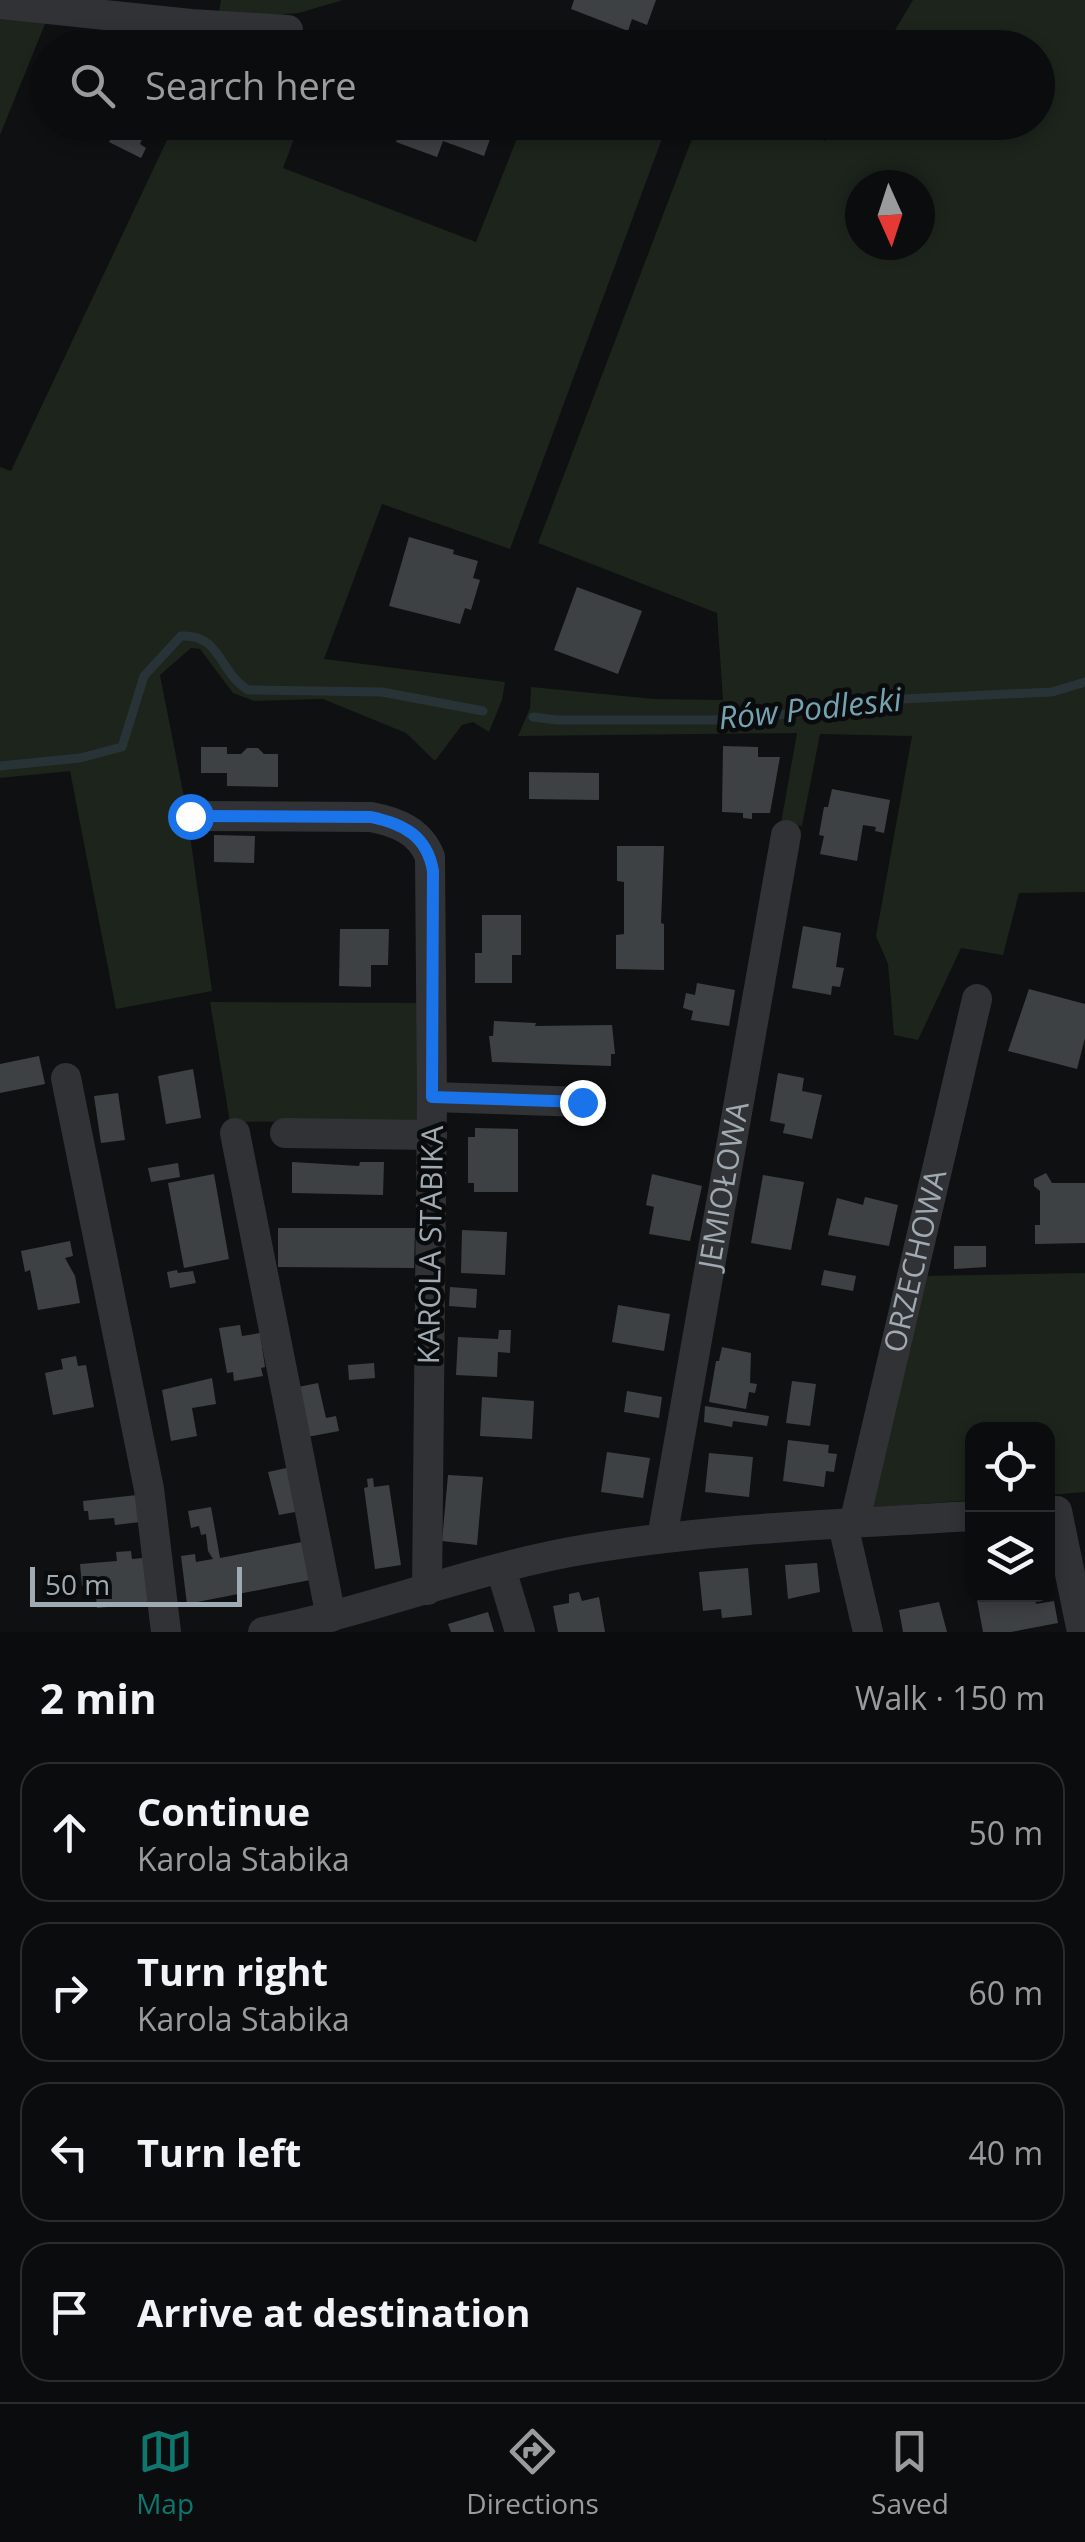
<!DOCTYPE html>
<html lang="en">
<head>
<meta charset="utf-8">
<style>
  :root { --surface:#0b0c0d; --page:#141516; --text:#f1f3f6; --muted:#9a9b9d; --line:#2b2c2e; --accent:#0f766e }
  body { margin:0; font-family:"Open Sans",sans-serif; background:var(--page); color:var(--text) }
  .controls { position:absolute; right:30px; bottom:30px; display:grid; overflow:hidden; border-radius:20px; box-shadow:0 5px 15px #0003 }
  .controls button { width:90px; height:90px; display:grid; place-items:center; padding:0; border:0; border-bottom:2px solid var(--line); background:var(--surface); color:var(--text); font:50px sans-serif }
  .compass { position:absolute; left:845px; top:170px; width:90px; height:90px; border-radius:50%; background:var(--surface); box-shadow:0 5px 15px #0003; rotate:177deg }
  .scale { position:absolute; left:30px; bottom:25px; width:212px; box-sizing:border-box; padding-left:10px; border:5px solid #a0aab2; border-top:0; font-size:28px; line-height:35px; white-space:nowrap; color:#a0aab2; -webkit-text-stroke:8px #0a0b0c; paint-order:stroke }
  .stop { position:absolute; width:30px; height:30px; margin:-22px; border:8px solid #1a73e8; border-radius:50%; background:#fff }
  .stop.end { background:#1a73e8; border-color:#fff; box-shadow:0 2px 10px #0008 }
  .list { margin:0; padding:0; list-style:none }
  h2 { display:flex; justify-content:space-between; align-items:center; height:130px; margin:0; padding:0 40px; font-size:42px }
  h2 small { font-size:32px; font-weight:400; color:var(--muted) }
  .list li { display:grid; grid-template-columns:65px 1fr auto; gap:30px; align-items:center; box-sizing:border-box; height:140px; margin:0 20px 20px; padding:0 20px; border:2px solid var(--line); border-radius:30px }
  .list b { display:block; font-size:38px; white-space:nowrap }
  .list p { margin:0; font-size:32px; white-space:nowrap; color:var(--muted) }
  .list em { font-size:32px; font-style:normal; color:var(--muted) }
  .icon { flex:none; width:55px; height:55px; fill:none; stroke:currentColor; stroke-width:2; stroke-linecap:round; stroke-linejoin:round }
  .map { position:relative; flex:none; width:1085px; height:1632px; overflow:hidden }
  .search { position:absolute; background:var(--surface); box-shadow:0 5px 15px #0003; left:30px; right:30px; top:30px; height:110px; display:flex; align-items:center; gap:25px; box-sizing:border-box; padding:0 35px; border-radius:55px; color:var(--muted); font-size:38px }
  .sheet { height:770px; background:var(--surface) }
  nav { display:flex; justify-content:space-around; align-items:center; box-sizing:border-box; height:140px; border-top:2px solid var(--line); background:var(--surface); font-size:28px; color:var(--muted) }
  nav a { display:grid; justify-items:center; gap:5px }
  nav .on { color:var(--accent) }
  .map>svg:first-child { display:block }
  .green { fill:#1c241c; fill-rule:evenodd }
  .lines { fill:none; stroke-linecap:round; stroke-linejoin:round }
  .stream { stroke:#283337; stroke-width:9 }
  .building { fill:#3e4144 }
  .minor { stroke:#303236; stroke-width:30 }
  .route { stroke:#1a73e8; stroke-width:12 }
  .labels { text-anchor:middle; stroke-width:9; stroke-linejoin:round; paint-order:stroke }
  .street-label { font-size:30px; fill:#a0aab2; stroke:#0a0b0c }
  .water-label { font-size:32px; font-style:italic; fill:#74a2b0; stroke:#0a0b0c }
</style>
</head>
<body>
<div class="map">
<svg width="1085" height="1632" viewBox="0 0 1085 1632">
  <rect width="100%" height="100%" fill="#0f1011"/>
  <g class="green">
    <path d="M221,0H343L299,13L218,19Z"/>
    <path d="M913,0H1085V892L1019,893L1003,955L961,948L918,1040L894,1035L888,964L876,936L912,736L820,734L802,826L781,823L797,733L518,736L530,708L531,687L654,699L723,700L717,613L538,543L698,123H775L825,141L837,123L1038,122V48L885,47ZM860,185H920V245H860Z"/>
    <path d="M0,15L47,19L0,135Z"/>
    <path d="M175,123H300L283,168L476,242L523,123H651L663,136L510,549L382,504L324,659L505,682L502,700L489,732L473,722L462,725L435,761L406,733L323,699L254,701L233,693L200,649L191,648L160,675L186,807L212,991L116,1009L70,771L0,778V467L11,471Z"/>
    <path d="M210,1002L420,1003L418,1121L230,1122Z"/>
    <path d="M1085,1273V1492L1048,1495V1430H972V1500L868,1508L920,1276Z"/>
  </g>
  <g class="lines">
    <g class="stream">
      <path d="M533,717L557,720H745L883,700L1052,692L1085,682"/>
      <path d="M0,766L80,758L122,747L144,676L181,636C221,634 218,671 248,690L382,692L483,711"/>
    </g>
  </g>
  <g class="building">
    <path d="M574,0H656L647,25L632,19L628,31L571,9Z"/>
    <path d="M97,122H150L140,144L146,148L141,158L109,142L113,134L95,125Z"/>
    <path d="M403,122H496L484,156L443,141L437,157L396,142Z"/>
    <path d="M409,537L454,550L453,554L478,561L473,578L480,580L471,610L465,608L460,624L389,606Z"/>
    <path d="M577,587L642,611L618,674L554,650Z"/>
    <path d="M723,746L758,747V757H780L770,813H752V819L743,818V813L722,812Z"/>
    <path d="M201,747H227V754H241L247,748H258L264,754H278V787L227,786V773H201Z"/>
    <path d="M529,772L599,773V800L529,799Z"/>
    <path d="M832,789L890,800L884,833L875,831L876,827L863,825L857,861L820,854L824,836L819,835L824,807H828Z"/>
    <path d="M214,835L255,836L254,863L214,862Z"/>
    <path d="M617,846H664L661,923L664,924V970L616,969V935L624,934V882L617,881Z"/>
    <path d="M482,915H521V955H512V983H475V953H482Z"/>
    <path d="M803,926L841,933L836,967L844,968L840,987L832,986L831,995L792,988Z"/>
    <path d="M340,929H389L388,965H371V987L339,986Z"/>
    <path d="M697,983L735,990L729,1026L691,1020L693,1011L683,1008L686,993L695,995Z"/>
    <path d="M1029,989L1085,1004V1038L1077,1069L1008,1051Z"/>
    <path d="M494,1021L536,1023L535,1026L612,1025L615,1054H611V1066L492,1062L489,1036H493Z"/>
    <path d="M39,1056L45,1084L0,1093V1064Z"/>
    <path d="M193,1069L201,1118L166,1124L158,1076Z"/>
    <path d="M778,1073L804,1078L802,1091L822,1095L812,1139L783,1133L785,1124L770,1121Z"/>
    <path d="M118,1093L125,1140L101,1143L94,1096Z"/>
    <path d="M475,1128L518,1129V1192H474V1183H468V1137H475Z"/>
    <path d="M292,1162L359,1166L360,1162H384L383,1195L292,1193Z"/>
    <path d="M178,1163L180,1177L151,1182L148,1168Z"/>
    <path d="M1046,1173L1052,1183H1085V1243L1035,1244V1225H1040V1191L1034,1186V1179Z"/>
    <path d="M214,1174L229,1259L184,1268L168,1183Z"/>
    <path d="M652,1174L702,1186L690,1241L649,1234L654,1207L646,1205Z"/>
    <path d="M763,1175L804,1182L791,1250L751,1243Z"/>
    <path d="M865,1197L898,1205L889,1246L828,1235L837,1198L863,1205Z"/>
    <path d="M278,1228H415L414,1268L278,1267Z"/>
    <path d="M462,1230L507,1232L505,1275L461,1273Z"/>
    <path d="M70,1241L73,1256L65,1258L75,1276L80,1303L38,1310L30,1270L25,1272L21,1251Z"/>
    <path d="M954,1246H986V1267L954,1269Z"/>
    <path d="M177,1270L178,1273L193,1271L196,1283L170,1288L167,1272Z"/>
    <path d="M824,1270L856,1276L853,1291L821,1285Z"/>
    <path d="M450,1287L477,1289L476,1308L449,1306Z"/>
    <path d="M618,1305L670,1314L664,1351L612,1342Z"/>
    <path d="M240,1325L242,1336L260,1333L265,1367L261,1368L263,1376L234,1381L233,1372L227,1373L219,1328Z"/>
    <path d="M499,1330H511L510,1353L498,1352L497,1377L456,1375L458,1337L498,1339Z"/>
    <path d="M722,1347L751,1353L750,1383L757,1384L755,1393L749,1392L746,1409L709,1402L716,1361H719Z"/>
    <path d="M76,1356L78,1366L86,1365L94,1407L53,1415L45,1373L63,1369L61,1359Z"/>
    <path d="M374,1363L375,1378L349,1380L348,1365Z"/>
    <path d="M212,1378L216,1404L192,1408L197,1436L171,1441L162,1390Z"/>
    <path d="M792,1381L816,1384L810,1426L786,1423Z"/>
    <path d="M318,1383L326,1418L336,1416L339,1431L307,1437L298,1387Z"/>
    <path d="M627,1391L662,1397L659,1418L624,1412Z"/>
    <path d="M482,1397L534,1401L532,1439L480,1436Z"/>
    <path d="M705,1406L769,1416L767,1426L733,1421L732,1427L704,1422Z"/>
    <path d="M788,1440L829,1445L828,1453L837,1454L834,1472L826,1471L824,1487L783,1481Z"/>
    <path d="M607,1452L650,1458L643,1498L601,1492Z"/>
    <path d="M709,1453L753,1457L749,1497L705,1492Z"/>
    <path d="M291,1467L295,1512L279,1515L268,1472Z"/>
    <path d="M448,1475L483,1477L477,1545L442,1541Z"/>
    <path d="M373,1478L374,1487L389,1485L401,1565L375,1569L364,1488L368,1487L367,1479Z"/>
    <path d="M137,1495L140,1522L115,1525L114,1518L89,1520L88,1511H84L83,1501Z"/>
    <path d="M211,1507L220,1558L307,1541L315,1579L187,1604L181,1556L195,1554L196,1562L213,1559L208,1551L206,1534L201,1535L199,1526L191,1528L188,1511Z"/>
    <path d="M131,1551L132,1559L153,1557L157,1602L97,1608L95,1585L82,1586L80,1564L117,1561L116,1552Z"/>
    <path d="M817,1563L820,1592L788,1599L785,1565Z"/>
    <path d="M748,1568L752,1615L722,1618L721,1609L703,1611L699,1572Z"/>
    <path d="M579,1592L582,1601L599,1597L605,1632H558L553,1606L569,1603V1594Z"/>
    <path d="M1005,1594H1034L1036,1604L1054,1601L1058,1623L1011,1632H983L977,1600Z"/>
    <path d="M939,1602L947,1632H903L899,1610Z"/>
    <path d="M488,1612L494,1632H451L448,1624Z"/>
  </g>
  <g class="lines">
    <g class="minor">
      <path d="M0,4L191,24L288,30"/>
      <path d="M190,816L371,817C397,822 420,831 430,857L432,1097L427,1590"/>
      <path d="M66,1078L149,1489L166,1632"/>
      <path d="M432,1097L582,1102"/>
      <path d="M235,1133L331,1617"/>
      <path d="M285,1133L432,1135"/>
      <path d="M1057,1511L1082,1632"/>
      <path id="s1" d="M854,1524L977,999"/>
      <path d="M843,1525L868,1632"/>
      <path id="s2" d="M662,1538L786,835"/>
      <path d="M501,1569L520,1632"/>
      <path d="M263,1632C372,1611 477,1567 587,1549C713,1528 844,1524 972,1516"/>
    </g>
  </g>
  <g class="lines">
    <path class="route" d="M190,816L371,817C404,824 427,836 433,871L432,1097L582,1102"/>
  </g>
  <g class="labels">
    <g class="street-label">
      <text dy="10" stroke="none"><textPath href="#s2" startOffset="358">JEMIOŁOWA</textPath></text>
      <text transform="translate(431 1245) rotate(-89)" y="10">KAROLA STABIKA</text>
      <text dy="10" stroke="none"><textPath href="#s1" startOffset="270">ORZECHOWA</textPath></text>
    </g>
    <g class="water-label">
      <text transform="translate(810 709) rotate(-6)" y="11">Rów Podleski</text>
    </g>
  </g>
</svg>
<div class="controls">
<button><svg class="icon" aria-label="locate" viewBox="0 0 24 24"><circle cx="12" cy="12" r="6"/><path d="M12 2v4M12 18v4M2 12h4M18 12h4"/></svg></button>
<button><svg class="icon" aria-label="layers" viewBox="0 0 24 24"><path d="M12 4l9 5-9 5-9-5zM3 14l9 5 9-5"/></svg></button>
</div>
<svg class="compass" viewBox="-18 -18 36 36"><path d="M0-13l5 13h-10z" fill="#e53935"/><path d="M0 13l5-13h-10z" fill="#9a9b9d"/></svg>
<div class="scale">50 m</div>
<div class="stop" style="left:190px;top:816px"></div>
<div class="stop end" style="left:582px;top:1102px"></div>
<div class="search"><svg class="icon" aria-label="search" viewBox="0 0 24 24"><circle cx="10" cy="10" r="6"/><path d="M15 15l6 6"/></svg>Search here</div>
</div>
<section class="sheet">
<h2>2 min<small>Walk · 150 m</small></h2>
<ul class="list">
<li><svg class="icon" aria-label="ahead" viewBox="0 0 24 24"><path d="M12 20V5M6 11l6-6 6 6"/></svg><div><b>Continue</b><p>Karola Stabika</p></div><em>50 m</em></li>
<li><svg class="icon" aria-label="right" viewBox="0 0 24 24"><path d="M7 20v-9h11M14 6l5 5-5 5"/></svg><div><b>Turn right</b><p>Karola Stabika</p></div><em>60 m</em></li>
<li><svg class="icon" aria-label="left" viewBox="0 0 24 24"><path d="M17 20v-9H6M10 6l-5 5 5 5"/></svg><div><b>Turn left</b></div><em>40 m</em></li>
<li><svg class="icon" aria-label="arrive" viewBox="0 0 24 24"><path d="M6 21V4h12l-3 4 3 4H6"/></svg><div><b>Arrive at destination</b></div></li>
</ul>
</section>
<nav>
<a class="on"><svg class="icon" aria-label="map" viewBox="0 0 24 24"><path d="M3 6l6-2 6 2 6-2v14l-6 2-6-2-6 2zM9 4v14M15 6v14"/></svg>Map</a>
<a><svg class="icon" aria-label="directions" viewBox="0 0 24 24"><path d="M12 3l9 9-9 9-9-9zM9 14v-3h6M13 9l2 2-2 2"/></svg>Directions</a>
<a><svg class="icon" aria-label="saved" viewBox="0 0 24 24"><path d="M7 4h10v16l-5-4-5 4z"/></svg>Saved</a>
</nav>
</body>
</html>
